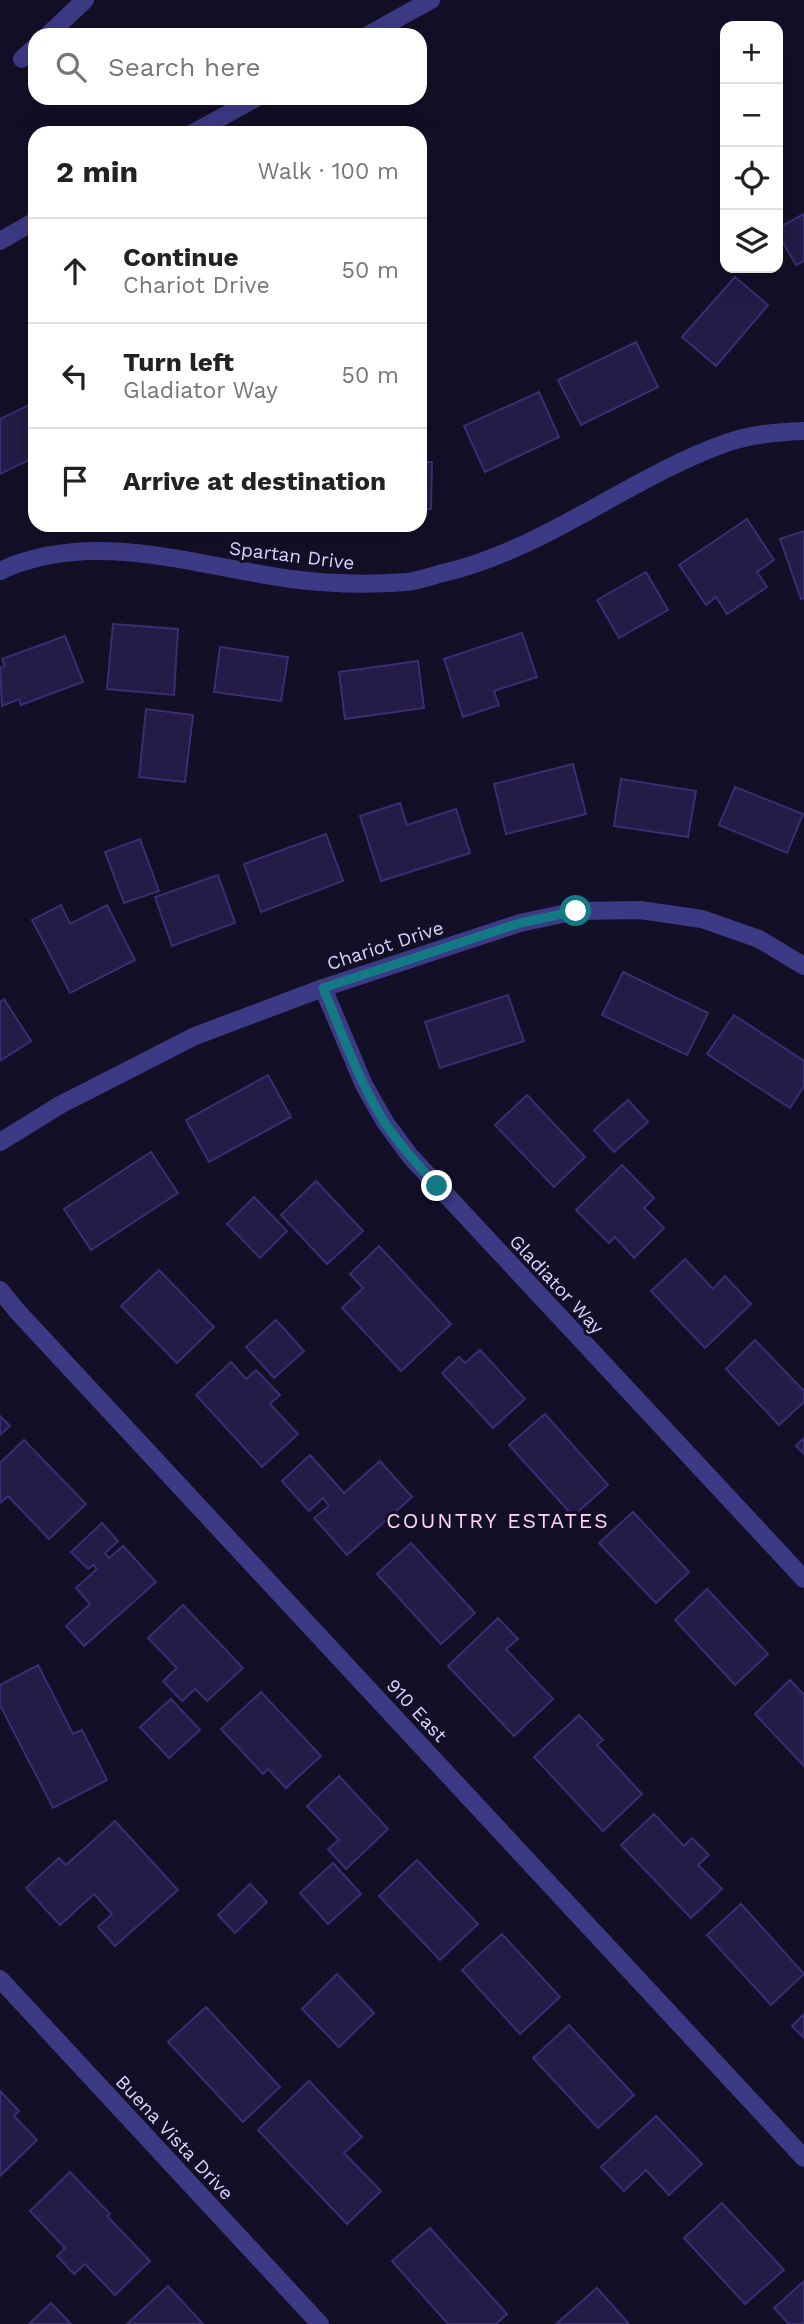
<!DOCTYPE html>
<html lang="en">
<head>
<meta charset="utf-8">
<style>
  :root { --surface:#fff; --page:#f2f2f2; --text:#222; --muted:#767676; --line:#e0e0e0 }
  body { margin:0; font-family:"Work Sans",sans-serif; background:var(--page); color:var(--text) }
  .controls { position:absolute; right:21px; top:21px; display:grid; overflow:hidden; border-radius:14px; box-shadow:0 7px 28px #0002 }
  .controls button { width:63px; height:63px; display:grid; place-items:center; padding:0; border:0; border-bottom:2px solid var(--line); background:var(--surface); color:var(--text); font:35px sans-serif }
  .stop { position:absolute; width:21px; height:21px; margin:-16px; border:5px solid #137a85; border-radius:50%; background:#fff }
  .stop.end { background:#137a85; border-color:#fff; box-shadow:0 2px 7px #0008 }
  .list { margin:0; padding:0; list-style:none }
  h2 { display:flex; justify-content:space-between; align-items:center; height:91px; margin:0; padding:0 28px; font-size:30px }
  h2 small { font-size:23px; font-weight:400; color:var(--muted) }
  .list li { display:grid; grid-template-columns:46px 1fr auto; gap:21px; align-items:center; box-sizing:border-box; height:105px; padding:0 28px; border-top:2px solid var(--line) }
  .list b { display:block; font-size:26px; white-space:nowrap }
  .list p { margin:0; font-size:23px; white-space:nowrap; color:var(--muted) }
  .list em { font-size:23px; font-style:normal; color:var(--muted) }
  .icon { flex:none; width:38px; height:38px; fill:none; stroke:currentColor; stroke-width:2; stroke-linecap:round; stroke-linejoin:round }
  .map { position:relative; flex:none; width:804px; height:2324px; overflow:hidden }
  .search { position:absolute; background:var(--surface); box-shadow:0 7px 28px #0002; left:28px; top:28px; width:399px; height:77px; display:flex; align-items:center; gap:18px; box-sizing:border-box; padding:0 24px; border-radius:21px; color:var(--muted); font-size:26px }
  .panel { position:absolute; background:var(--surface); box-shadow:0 7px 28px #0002; left:28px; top:126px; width:399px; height:406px; border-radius:21px }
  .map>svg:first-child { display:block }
  .building { fill:#241b47; stroke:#3b2d73; stroke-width:2 }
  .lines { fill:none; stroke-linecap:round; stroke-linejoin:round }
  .lane { stroke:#3d3a85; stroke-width:18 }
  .street { stroke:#3d3a85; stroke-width:18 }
  .route { stroke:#137a85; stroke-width:9 }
  .labels { text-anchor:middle; stroke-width:6; stroke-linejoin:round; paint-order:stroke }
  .street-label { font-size:19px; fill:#d9d4ff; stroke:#130f26 }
  .neighbourhood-label { font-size:21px; letter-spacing:2px; fill:#ffd6f0; stroke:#130f26 }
</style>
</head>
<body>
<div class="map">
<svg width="804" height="2324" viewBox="0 0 804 2324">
  <rect width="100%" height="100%" fill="#130f26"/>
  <g class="building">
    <path d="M804,214V261L796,265L778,234V228Z"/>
    <path d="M735,277L768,305L716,366L682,337Z"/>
    <path d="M636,342L658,387L581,425L558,380Z"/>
    <path d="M539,392L559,437L485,472L464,426Z"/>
    <path d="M35,402V457L0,474V419Z"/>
    <path d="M420,462H432L431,509H420Z"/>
    <path d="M747,519L774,560L757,572L767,587L727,614L716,597L706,605L679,565Z"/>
    <path d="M804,531V598L801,599L780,539Z"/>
    <path d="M646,572L668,610L619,638L597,600Z"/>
    <path d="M113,624L178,629L174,695L107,689Z"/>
    <path d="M522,633L537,677L494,691L499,705L463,717L444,659Z"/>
    <path d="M65,636L83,682L21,705L19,699L2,706L0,668L5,666L2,659Z"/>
    <path d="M220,647L288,657L281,701L214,692Z"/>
    <path d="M418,661L424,708L345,719L339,672Z"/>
    <path d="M146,709L193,715L185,782L139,777Z"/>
    <path d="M573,764L586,814L506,834L494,784Z"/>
    <path d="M621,779L696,791L688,837L614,826Z"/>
    <path d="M735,787L803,814L787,853L719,825Z"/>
    <path d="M400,803L407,825L456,809L470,853L381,881L360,816Z"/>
    <path d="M326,834L343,881L261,912L244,864Z"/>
    <path d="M140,839L159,891L124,903L105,852Z"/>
    <path d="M218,875L235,923L172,946L155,897Z"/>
    <path d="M61,905L70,924L107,905L135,960L70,993L32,920Z"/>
    <path d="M623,972L708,1013L687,1055L602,1015Z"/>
    <path d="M508,995L524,1041L440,1068L425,1022Z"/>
    <path d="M4,999L31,1041L0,1061V1002Z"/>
    <path d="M734,1015L804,1061V1086L790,1108L707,1054Z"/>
    <path d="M268,1075L291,1117L209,1162L186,1120Z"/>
    <path d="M527,1095L585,1157L554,1187L495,1125Z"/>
    <path d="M628,1100L648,1122L614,1152L594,1130Z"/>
    <path d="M151,1152L178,1193L91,1250L64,1209Z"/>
    <path d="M622,1165L654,1198L644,1208L664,1228L634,1258L615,1237L609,1243L576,1210Z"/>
    <path d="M316,1181L363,1231L327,1264L281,1215Z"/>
    <path d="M254,1197L287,1231L260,1258L227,1224Z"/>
    <path d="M379,1246L451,1324L401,1371L342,1308L363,1288L350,1274Z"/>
    <path d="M685,1259L713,1289L725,1276L751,1304L705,1348L651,1291Z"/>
    <path d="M159,1270L214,1327L177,1363L121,1306Z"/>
    <path d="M276,1320L304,1351L274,1378L246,1347Z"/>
    <path d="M755,1340L804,1391V1402L779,1425L726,1369Z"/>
    <path d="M480,1350L525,1399L493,1428L442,1373L459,1357L465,1363Z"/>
    <path d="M231,1362L246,1379L256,1370L280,1395L270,1404L298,1434L262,1467L196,1395Z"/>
    <path d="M545,1414L608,1485L573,1516L509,1445Z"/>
    <path d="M0,1416L10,1426L0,1435Z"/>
    <path d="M804,1438V1454L796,1446Z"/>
    <path d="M24,1440L86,1504L49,1539L8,1496L0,1503V1463Z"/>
    <path d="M310,1455L344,1493L380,1461L412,1497L347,1555L314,1518L329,1506L323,1498L309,1511L282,1481Z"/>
    <path d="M633,1512L689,1572L656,1603L599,1543Z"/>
    <path d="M102,1523L118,1541L105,1553L109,1558L123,1546L156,1582L84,1646L66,1626L90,1604L76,1588L97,1569L93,1565L88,1569L71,1552Z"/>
    <path d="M411,1543L475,1613L441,1644L377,1574Z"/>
    <path d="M707,1589L768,1654L735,1685L675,1620Z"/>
    <path d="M183,1605L243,1668L207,1701L195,1689L182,1701L163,1681L177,1668L148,1638Z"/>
    <path d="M498,1618L518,1639L506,1649L553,1699L514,1736L448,1666Z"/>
    <path d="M38,1665L73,1734L82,1730L107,1780L53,1808L0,1705V1685Z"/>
    <path d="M790,1680L804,1695V1766L755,1714Z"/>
    <path d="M261,1692L321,1756L286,1788L268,1769L263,1774L221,1729Z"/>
    <path d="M171,1699L200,1730L169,1758L140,1727Z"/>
    <path d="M579,1715L603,1740L597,1745L642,1794L603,1831L534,1757Z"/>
    <path d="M339,1776L388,1829L346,1869L328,1849L339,1840L307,1806Z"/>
    <path d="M654,1814L684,1846L692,1838L709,1855L698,1865L722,1889L691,1918L621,1845Z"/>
    <path d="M115,1821L178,1890L115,1946L98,1927L112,1914L94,1894L60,1925L26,1888L59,1858L66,1865Z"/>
    <path d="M417,1860L478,1924L440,1960L379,1896Z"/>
    <path d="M333,1863L361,1894L328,1924L300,1893Z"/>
    <path d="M250,1884L267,1902L235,1933L218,1915Z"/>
    <path d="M741,1904L804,1974L771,2005L707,1935Z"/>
    <path d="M502,1934L560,1997L520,2034L462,1970Z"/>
    <path d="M337,1974L374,2013L339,2047L302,2009Z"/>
    <path d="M206,2007L280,2087L243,2122L168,2042Z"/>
    <path d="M804,2014V2038L792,2026Z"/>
    <path d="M569,2025L634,2095L598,2128L533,2058Z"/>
    <path d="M309,2081L362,2137L344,2153L381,2191L347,2224L258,2130Z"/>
    <path d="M0,2091L19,2111L14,2116L37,2140L0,2176Z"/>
    <path d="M656,2116L702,2164L669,2195L646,2170L624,2191L601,2167Z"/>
    <path d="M70,2172L110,2214L107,2216L150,2261L115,2295L85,2264L74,2274L57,2256L65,2248L30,2211Z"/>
    <path d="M722,2203L784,2270L745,2304L684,2238Z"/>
    <path d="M430,2228L507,2314L496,2324H448L392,2261Z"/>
    <path d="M804,2281V2324H789L774,2308Z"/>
    <path d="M168,2286L203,2324H127Z"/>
    <path d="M597,2288L629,2324H556Z"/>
    <path d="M51,2303L71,2324H29Z"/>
  </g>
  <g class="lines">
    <g class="lane">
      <path d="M48,35L85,0"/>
      <path d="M22,59L35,47"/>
    </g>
    <g class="street">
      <path d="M368,35L431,0"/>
      <path d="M193,133L256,98"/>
      <path d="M0,241L35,221"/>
      <path d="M0,571C91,528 197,566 291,579C329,584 369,585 407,582C419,581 431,576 443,573C546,549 628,478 726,443C751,434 778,432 804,431"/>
      <path d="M323,988L364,1085L385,1122L410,1156L804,1579"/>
      <path d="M0,1142L60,1105L195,1036L323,988L520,923L576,911L640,910L702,919L759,939L804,966"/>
      <path d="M0,1290L17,1311L804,2158"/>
      <path d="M0,1979L320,2324"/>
    </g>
  </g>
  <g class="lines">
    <path class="route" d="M437,1186C419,1166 400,1146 385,1123C359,1082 342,1033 323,988L520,923L576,911"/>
  </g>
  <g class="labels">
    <g class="street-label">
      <text transform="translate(292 555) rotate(7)" y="7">Spartan Drive</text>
      <text transform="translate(385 945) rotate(-18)" y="7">Chariot Drive</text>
      <text transform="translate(557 1284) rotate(47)" y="7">Gladiator Way</text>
      <text transform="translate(417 1710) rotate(47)" y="7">910 East</text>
      <text transform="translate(175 2137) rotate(47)" y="7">Buena Vista Drive</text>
    </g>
    <g class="neighbourhood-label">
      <text x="498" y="1528">COUNTRY ESTATES</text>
    </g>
  </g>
</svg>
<div class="controls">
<button>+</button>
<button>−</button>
<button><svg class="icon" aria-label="locate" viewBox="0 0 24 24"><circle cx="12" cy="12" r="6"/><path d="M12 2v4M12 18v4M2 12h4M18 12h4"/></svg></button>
<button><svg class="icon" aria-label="layers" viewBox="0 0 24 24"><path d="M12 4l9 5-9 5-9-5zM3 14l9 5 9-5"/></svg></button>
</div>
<div class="stop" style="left:576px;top:911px"></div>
<div class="stop end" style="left:437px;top:1186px"></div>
<div class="search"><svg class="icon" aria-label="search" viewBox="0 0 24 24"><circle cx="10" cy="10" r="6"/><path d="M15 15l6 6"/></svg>Search here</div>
<section class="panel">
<h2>2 min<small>Walk · 100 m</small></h2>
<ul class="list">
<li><svg class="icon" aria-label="ahead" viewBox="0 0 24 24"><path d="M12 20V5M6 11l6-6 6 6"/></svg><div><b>Continue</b><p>Chariot Drive</p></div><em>50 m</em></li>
<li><svg class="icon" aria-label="left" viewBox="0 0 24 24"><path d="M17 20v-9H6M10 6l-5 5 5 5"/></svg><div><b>Turn left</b><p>Gladiator Way</p></div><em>50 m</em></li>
<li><svg class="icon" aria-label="arrive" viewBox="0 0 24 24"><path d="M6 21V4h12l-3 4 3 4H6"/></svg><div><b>Arrive at destination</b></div></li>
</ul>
</section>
</div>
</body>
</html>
